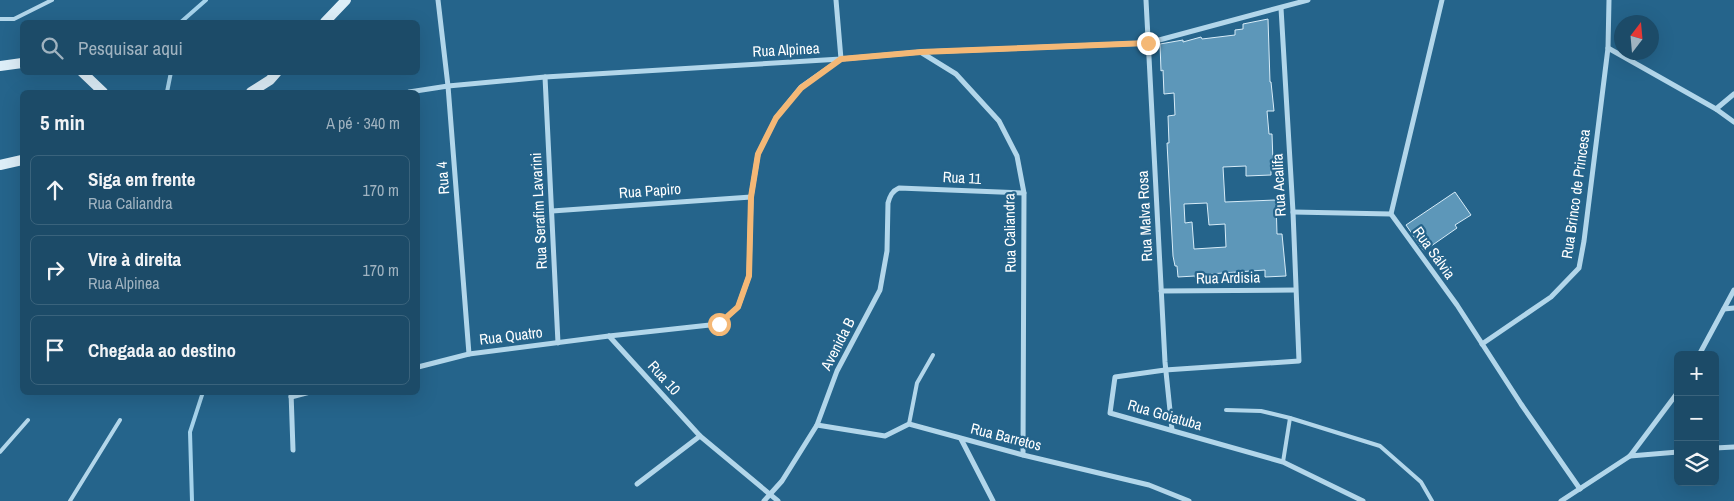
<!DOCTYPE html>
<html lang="pt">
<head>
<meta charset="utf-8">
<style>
  :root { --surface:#1c4b68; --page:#25526e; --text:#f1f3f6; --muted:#a0b3c0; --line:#3a637c }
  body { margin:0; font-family:"Archivo Narrow",sans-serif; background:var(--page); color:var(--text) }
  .controls { position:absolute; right:15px; bottom:15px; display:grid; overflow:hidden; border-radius:8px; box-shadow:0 5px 20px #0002 }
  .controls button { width:45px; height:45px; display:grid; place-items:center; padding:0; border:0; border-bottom:1px solid var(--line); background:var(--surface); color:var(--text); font:25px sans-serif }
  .compass { position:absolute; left:1614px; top:15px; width:45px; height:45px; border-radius:50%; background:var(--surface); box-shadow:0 5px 20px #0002; rotate:16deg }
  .stop { position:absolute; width:15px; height:15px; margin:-11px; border:4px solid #f4b876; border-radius:50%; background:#fff }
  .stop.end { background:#f4b876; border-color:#fff; box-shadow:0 1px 5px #0008 }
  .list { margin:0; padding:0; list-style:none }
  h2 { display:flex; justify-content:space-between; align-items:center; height:65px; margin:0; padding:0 20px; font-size:21px }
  h2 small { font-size:16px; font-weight:400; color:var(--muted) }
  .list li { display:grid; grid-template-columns:32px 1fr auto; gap:15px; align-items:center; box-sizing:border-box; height:70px; margin:0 10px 10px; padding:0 10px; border:1px solid var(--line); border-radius:8px }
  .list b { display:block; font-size:19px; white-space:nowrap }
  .list p { margin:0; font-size:16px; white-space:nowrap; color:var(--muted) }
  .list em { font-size:16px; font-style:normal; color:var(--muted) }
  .icon { flex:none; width:28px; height:28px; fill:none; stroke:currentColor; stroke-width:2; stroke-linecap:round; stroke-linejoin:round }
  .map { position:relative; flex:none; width:1734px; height:501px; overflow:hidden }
  .search { position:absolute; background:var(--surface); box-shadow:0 5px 20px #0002; left:20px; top:20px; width:400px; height:55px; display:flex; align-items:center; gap:12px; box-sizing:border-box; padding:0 18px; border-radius:8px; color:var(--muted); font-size:19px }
  .panel { position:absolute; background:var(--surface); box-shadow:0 5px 20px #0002; left:20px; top:90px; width:400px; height:305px; border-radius:8px }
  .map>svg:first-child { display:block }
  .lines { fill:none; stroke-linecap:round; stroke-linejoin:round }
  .stream { stroke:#a6d3eb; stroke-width:4 }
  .building { fill:#5d97b9; stroke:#d7ecf8; fill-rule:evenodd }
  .lane { stroke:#b2d6ea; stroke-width:4 }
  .street { stroke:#b2d6ea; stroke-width:5 }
  .secondary { stroke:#ddeef8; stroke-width:10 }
  .route { stroke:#f4b876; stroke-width:6 }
  .labels { text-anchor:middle; stroke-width:4.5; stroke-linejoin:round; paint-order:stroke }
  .street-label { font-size:15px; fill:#fff; stroke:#25648b }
</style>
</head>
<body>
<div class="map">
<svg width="1734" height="501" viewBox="0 0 1734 501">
  <rect width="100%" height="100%" fill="#25648b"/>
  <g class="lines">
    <g class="stream">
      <path d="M181,22L206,0"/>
      <path d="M167,92L171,72"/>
      <path d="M192,501L190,432L203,392"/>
    </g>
  </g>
  <g class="building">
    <path d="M1268,19L1270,82H1271L1274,111H1267L1269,134H1272L1273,162H1271V175L1246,176V166L1223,167L1225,202L1276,200L1277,234H1282L1286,276L1265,277V270L1209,274V280L1196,281L1195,276L1178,277L1177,266H1175L1173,256L1167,143H1169L1168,116L1175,115L1174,93L1164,94L1163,70L1161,71L1160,44L1183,40V42L1201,37L1202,39L1235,35V30L1243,29V24ZM1207,203L1209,225L1225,224L1226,247L1194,249L1192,222L1185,223L1184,204Z"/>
    <path d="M1455,192L1471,215L1455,225L1457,228L1424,251L1406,225Z"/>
  </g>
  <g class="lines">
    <g class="lane">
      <path d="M0,19H14L52,0"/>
      <path d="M1226,410L1261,411L1290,418L1380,446L1421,482L1432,501"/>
      <path d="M909,424L917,383L933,355"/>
      <path d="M0,452L28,420"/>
      <path d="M1283,462L1290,418"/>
      <path d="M70,501L120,420"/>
    </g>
    <g class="street">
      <path d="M438,0L448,86L469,354"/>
      <path d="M1146,0L1165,362L1172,430"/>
      <path d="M1442,0L1391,214L1457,305L1521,404L1580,489"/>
      <path d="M1281,8L1293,212L1299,361L1165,370L1115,377L1110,413L1283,462L1363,501"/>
      <path d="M1608,48L1716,109L1734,122"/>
      <path d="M922,53L956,74L999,121L1017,156L1024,193L1023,455"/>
      <path d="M545,77L558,343"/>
      <path d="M409,92L448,86L545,77L841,59L921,52L1148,43L1308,0"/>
      <path d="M1716,109L1734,94"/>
      <path d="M552,211L751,197"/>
      <path d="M1293,212L1391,214"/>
      <path d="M1161,291L1295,290"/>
      <path d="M1724,309L1734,308"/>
      <path d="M609,336L700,436L778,501"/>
      <path d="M1482,344L1551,297L1579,268L1584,241L1608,48L1609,0"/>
      <path d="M1699,355L1734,290"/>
      <path d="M418,367L469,354L609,336L719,324L738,307L749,276L751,197L758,154L776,118L801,87L841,59L836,0"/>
      <path d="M291,392L293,450"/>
      <path d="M291,397L310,392"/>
      <path d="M817,425L885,436L909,424L1023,455L1149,485L1189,501"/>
      <path d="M961,439L993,501"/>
      <path d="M1715,448L1734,447"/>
      <path d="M1630,456L1678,452"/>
      <path d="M637,484L700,436"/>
      <path d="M764,501L782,481L817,425L837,371L880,290L887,251L888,203C890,196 892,191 899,188L1024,193"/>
      <path d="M1561,501L1630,456L1678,392"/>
    </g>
    <g class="secondary">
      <path d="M325,22L346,0"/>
      <path d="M0,66L22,63"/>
      <path d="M82,72L103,92"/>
      <path d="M251,92L270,80L277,72"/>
      <path d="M0,165L22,160"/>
    </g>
  </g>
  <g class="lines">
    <path class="route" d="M719,324L738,307L749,276L751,197L758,154L776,118L801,88L841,59L921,52L1148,43"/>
  </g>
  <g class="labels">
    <g class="street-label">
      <text transform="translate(786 50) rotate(-3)" y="5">Rua Alpinea</text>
      <text transform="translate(443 178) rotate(-94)" y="5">Rua 4</text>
      <text transform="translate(962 178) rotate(3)" y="5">Rua 11</text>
      <text transform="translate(1279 185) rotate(-93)" y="5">Rua Acalifa</text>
      <text transform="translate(650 191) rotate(-4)" y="5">Rua Papiro</text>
      <text transform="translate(1576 194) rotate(-82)" y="5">Rua Brinco de Princesa</text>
      <text transform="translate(539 211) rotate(-93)" y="5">Rua Serafim Lavarini</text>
      <text transform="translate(1145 216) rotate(-93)" y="5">Rua Malva Rosa</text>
      <text transform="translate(1010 233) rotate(-91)" y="5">Rua Caliandra</text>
      <text transform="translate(1434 253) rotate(54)" y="5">Rua Sálvia</text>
      <text transform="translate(1228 278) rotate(-1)" y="5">Rua Ardisia</text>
      <text transform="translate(511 336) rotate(-7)" y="5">Rua Quatro</text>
      <text transform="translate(838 344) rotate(-63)" y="5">Avenida B</text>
      <text transform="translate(664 378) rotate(48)" y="5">Rua 10</text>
      <text transform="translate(1165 415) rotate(16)" y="5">Rua Goiatuba</text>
      <text transform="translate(1006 437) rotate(14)" y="5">Rua Barretos</text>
    </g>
  </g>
</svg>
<div class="controls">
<button>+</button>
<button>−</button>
<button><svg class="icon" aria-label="layers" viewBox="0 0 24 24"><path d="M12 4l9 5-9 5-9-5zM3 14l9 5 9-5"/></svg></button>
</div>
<svg class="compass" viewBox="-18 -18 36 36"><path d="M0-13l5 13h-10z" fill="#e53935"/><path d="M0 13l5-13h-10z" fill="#a0b3c0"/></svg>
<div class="stop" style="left:719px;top:324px"></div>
<div class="stop end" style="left:1148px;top:43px"></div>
<div class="search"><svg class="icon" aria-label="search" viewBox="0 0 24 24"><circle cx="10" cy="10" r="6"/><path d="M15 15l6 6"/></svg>Pesquisar aqui</div>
<section class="panel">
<h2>5 min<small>A pé · 340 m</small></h2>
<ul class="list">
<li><svg class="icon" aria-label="ahead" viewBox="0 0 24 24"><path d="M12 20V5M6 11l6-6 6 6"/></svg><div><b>Siga em frente</b><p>Rua Caliandra</p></div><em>170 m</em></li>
<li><svg class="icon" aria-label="right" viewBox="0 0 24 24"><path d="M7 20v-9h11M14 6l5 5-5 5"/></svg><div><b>Vire à direita</b><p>Rua Alpinea</p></div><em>170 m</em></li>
<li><svg class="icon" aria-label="arrive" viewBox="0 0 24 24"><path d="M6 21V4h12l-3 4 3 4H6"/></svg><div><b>Chegada ao destino</b></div></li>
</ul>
</section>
</div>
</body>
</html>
